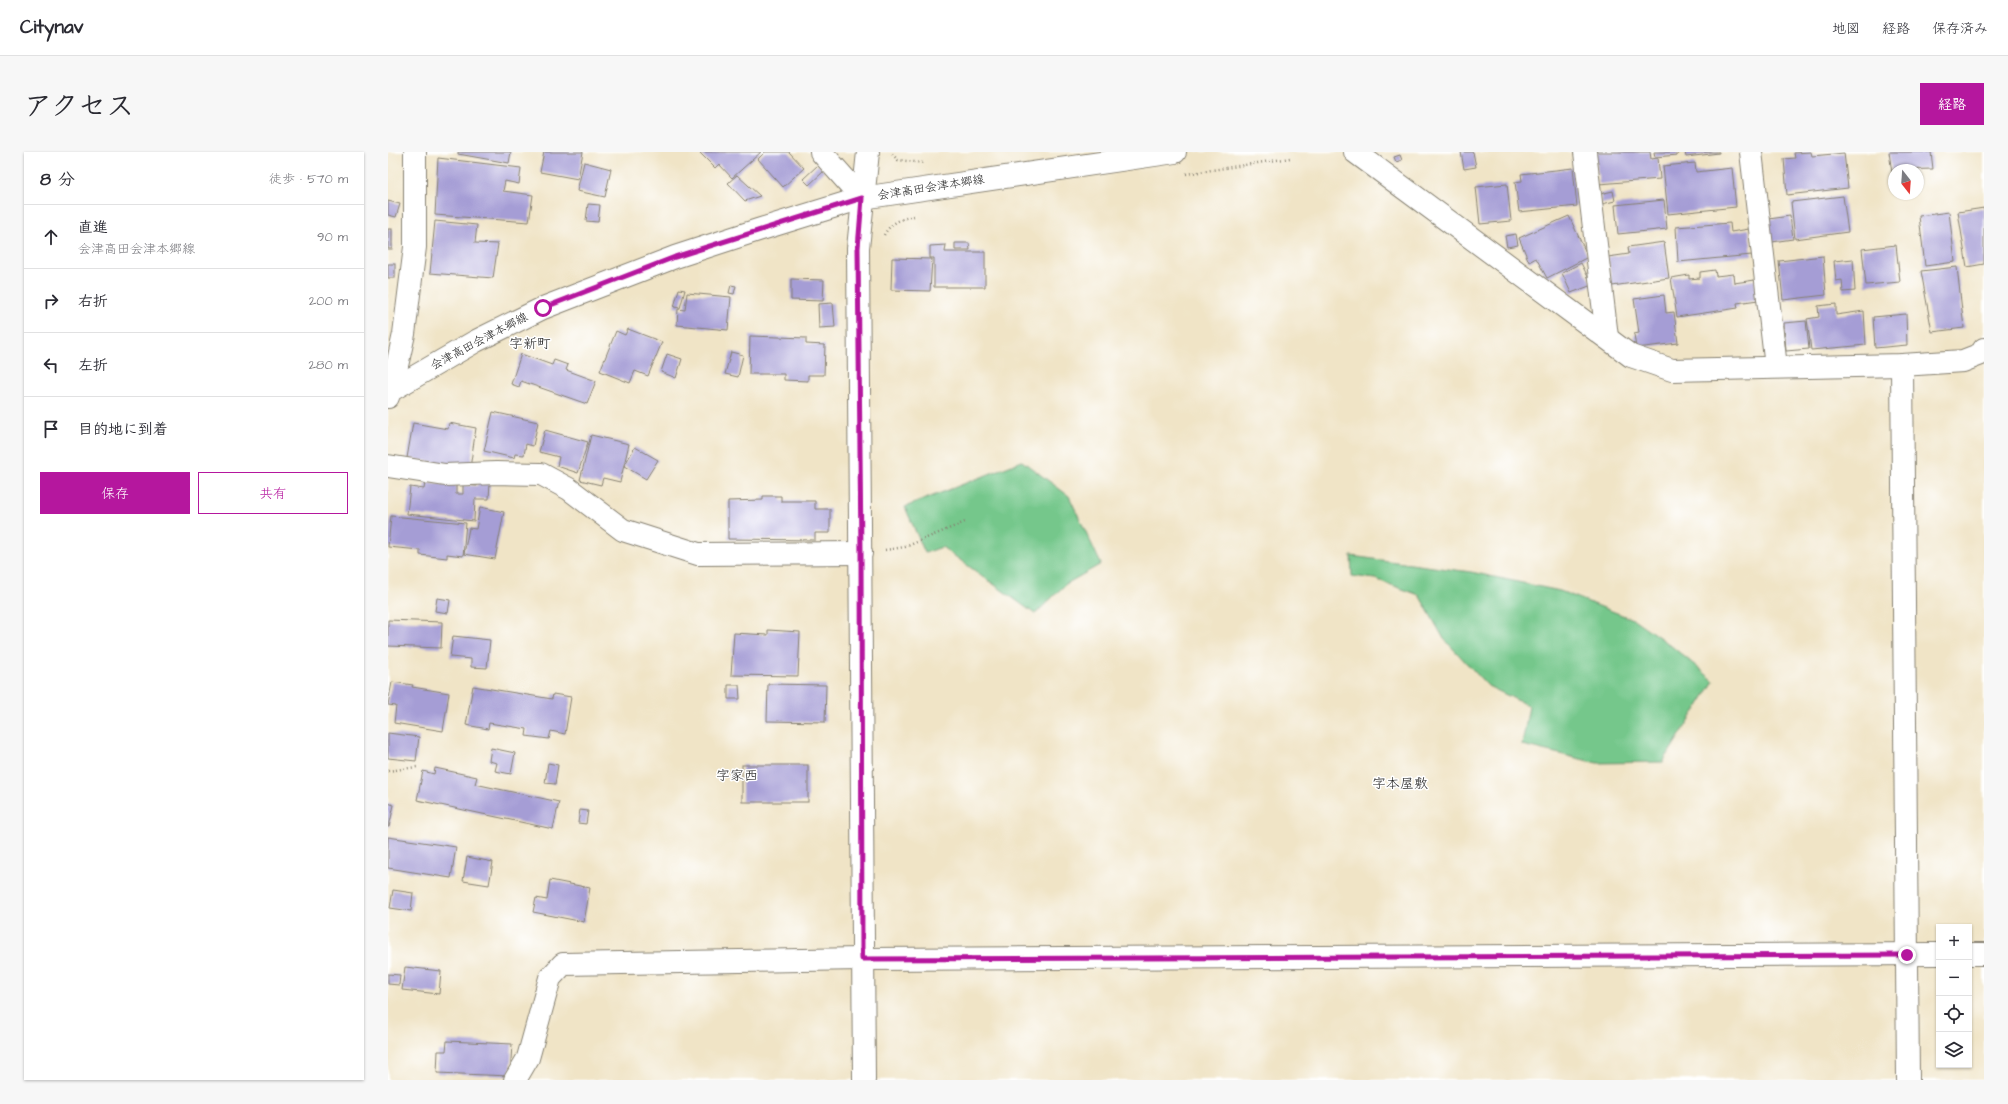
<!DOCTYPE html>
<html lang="ja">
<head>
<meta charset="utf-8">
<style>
  :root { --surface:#fff; --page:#f7f7f7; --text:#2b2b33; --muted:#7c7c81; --line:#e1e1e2; --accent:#b5179e }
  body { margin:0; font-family:"Architects Daughter","Klee One",sans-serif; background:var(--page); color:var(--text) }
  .controls { position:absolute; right:12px; bottom:12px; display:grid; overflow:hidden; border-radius:0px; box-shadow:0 1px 3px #0004 }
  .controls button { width:36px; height:36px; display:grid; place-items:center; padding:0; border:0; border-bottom:1px solid var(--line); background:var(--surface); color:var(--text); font:20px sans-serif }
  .compass { position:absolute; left:1500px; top:12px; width:36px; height:36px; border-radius:50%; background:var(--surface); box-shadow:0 1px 3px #0004; rotate:163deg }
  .stop { position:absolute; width:12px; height:12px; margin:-9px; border:3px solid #b5179e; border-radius:50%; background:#fff }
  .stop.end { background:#b5179e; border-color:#fff; box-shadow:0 1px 4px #0008 }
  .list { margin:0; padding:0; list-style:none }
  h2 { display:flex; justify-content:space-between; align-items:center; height:52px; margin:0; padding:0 16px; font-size:17px }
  h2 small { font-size:13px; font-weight:400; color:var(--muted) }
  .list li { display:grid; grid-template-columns:26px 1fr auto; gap:12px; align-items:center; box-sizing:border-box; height:64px; padding:0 16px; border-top:1px solid var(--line) }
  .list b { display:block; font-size:15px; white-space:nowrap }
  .list p { margin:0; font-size:13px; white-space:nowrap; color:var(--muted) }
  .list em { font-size:13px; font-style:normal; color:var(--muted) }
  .actions { display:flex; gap:8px; padding:12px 16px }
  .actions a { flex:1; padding:9px 0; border:1px solid var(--accent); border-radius:0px; text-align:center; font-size:14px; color:var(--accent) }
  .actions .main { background:var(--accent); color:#fff }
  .icon { flex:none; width:22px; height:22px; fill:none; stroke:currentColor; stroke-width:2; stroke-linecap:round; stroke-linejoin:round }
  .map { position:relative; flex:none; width:1596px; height:928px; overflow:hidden; border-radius:0px }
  header { display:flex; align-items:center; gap:24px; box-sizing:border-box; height:56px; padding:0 20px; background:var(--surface); border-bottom:1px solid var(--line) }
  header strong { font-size:19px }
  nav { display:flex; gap:22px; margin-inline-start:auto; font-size:14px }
  .intro { display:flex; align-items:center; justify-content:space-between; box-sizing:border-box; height:96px; padding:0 24px }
  h1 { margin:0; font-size:28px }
  .button { padding:10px 18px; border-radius:0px; background:var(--accent); color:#fff; font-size:14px; font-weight:700 }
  main { display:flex; gap:24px; padding:0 24px }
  aside { flex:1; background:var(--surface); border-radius:0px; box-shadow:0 1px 3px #0004 }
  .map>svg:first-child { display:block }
  .green { fill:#74c78b; stroke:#487254 }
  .building { fill:#a59dd5 }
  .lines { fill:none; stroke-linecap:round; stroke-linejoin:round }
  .minor-casing { stroke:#868071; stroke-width:24 }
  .major-casing { stroke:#868071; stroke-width:24 }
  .path { stroke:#868071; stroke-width:2.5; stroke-dasharray:1 3; stroke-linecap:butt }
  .minor { stroke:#fff; stroke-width:22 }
  .major { stroke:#fff; stroke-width:22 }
  .route { stroke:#b5179e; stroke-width:5 }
  .labels { text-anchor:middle; stroke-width:3; stroke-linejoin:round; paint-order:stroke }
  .street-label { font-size:12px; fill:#1c1c1c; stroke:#fff }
  .quarter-label { font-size:14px; fill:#1c1c1c; stroke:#fff }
</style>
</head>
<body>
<header>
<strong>Citynav</strong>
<nav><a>地図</a><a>経路</a><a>保存済み</a></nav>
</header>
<div class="intro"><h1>アクセス</h1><a class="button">経路</a></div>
<main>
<aside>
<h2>8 分<small>徒歩 · 570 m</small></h2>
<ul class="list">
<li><svg class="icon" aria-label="ahead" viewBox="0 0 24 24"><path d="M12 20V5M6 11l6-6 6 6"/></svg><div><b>直進</b><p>会津高田会津本郷線</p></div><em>90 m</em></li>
<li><svg class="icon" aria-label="right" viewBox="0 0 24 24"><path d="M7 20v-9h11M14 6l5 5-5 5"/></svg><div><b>右折</b></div><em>200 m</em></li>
<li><svg class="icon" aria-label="left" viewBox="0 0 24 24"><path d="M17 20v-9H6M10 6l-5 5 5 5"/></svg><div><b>左折</b></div><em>280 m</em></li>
<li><svg class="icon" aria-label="arrive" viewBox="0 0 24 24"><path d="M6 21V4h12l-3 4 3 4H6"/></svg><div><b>目的地に到着</b></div></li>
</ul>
<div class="actions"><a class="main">保存</a><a>共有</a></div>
</aside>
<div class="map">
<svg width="1596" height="928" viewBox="0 0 1596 928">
  <rect width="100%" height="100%" fill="#fff"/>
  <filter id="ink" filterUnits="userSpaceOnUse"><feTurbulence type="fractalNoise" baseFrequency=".025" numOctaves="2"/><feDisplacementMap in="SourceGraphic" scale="8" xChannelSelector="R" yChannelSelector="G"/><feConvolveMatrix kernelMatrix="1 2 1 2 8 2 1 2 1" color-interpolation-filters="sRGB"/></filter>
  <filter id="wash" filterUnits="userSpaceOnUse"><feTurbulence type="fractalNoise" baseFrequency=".012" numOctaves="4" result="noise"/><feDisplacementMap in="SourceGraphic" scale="16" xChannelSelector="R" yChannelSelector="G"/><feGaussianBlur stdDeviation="0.9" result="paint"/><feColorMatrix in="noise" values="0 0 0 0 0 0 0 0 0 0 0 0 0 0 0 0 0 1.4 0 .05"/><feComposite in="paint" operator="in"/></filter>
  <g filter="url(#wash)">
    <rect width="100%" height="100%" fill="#f0e4c6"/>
    <g class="green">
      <path d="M634,309L681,344L713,412L678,432L647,462L554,395L537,401L517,355Z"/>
      <path d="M963,404L1083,420L1172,439L1247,468L1281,492L1326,529L1275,610L1209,611L1134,593L1141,554L1100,534L1056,487L1031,443L987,427L964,424Z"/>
    </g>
    <g id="blocks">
      <g class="building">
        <path d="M70,0H123L121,11L70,2Z"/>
        <path d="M156,0H195L190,27L152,20Z"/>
        <path d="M311,0H373L344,26L331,12L327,16Z"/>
        <path d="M377,0H401L416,16L395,35L370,7Z"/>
        <path d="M1073,0H1085L1088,15L1076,17Z"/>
        <path d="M1207,0H1262L1263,7L1270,6L1272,27L1211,32Z"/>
        <path d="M1266,0H1290V3L1267,5Z"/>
        <path d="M1297,0H1331V1L1298,5Z"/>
        <path d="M1423,0L1424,4L1456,1L1460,36L1399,43L1396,7L1407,6L1406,1Z"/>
        <path d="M1501,0H1543L1545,17L1506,18L1504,21Z"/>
        <path d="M1012,3L1014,8L1008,10L1006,5Z"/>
        <path d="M50,6L133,16L131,32L117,29L115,39L145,43L141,70L47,63Z"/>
        <path d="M196,10L223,17L217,45L189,39Z"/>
        <path d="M1307,11L1308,20L1344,16L1348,55L1280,62L1275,14Z"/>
        <path d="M430,13L436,19L421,33L415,27Z"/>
        <path d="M1185,16L1189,54L1131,60L1127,30L1134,29L1133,22Z"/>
        <path d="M349,23L372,44L357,49L340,31Z"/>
        <path d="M1119,32L1123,69L1092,72L1088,35Z"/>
        <path d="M1225,39L1227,49L1214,52L1212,42Z"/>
        <path d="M1455,44L1460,80L1407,87L1403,50Z"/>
        <path d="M1276,48L1279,77L1230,82L1227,53Z"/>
        <path d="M0,49L12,52L8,65L0,63Z"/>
        <path d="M200,52L212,53L210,70L198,69Z"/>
        <path d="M1596,56V112L1579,115L1570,60Z"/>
        <path d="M1561,60L1567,110L1537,114L1531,64Z"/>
        <path d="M1181,64L1200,105L1159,126L1148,106L1141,110L1131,86Z"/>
        <path d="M1402,64L1405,87L1384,90L1381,67Z"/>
        <path d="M47,69L89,73L87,91L110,92L105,126L42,121Z"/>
        <path d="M1342,71L1343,80L1361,77L1364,103L1290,110L1288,75Z"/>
        <rect x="0" y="77" width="4" height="20"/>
        <path d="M1128,82L1130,93L1119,95L1117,84Z"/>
        <path d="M1276,90L1281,126L1224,134L1220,105L1241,102L1240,95Z"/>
        <path d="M567,91H581L582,98H567Z"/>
        <path d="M558,93L557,100H597V135H546V106H542V94Z"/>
        <path d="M1508,93L1512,130L1478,133L1474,97Z"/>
        <path d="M1435,104L1438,143L1395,148L1391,109Z"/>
        <path d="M504,106L544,107L542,139L503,138Z"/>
        <path d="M1465,107L1467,139L1455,140L1454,128L1448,129L1446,109Z"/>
        <path d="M1193,111L1204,133L1183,141L1174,121Z"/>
        <rect x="0" y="112" width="7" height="14"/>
        <path d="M1569,115L1576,176L1544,180L1533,119Z"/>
        <path d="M1327,118L1328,124L1345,122L1346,131L1367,128L1370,148L1349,151L1350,156L1289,165L1283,126L1301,123V127L1312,126V120Z"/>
        <path d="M403,127L436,128L435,149L403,148Z"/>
        <path d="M343,133L348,134L346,142L341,141Z"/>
        <path d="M291,137L297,138L292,156L286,155Z"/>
        <path d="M299,141L343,145L340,178L289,173L290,157L297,158Z"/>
        <path d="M1276,143L1278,161L1286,160L1290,191L1248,196L1246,182L1251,181L1246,147Z"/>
        <path d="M445,151L447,175L431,176L430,152Z"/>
        <path d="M1448,152V163L1476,159L1478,193L1423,198L1419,167L1431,165L1430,154Z"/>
        <path d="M1518,162L1519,193L1487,196L1485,165Z"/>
        <path d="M1418,169L1421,197L1398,199L1396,171Z"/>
        <path d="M240,177L274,190L260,224L247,219L242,231L212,219L228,179L237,183Z"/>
        <path d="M362,184L418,186V192L437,193L436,223H420V229L396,228V222H361Z"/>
        <path d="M343,200L355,203L350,225L337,222Z"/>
        <path d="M133,202L164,213L166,208L180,213L178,218L208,229L199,252L133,229L131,235L123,232Z"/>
        <path d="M279,202L294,207L288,226L273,220Z"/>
        <path d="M105,260L150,270L145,294L138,292L136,303L127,302L126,306L96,299Z"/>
        <path d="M25,271L60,277L61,271L88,276L82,316L19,306Z"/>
        <path d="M157,278L200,290L190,321L169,314L171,305L151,300Z"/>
        <path d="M203,283L241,292L232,330L215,326L213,333L192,328Z"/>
        <path d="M247,295L270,308L258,327L236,314Z"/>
        <path d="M90,330H102L101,347H87L86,369L19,362L22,335L36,337L37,331L68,333V342H75V333L89,334Z"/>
        <path d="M375,344H393V349H427V357H442V381H427V388L340,387V349L375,348Z"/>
        <path d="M92,355L116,360L107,407L76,402L81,376L88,377Z"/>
        <path d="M3,364L78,371L75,404L59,402V406L32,403V398L0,395Z"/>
        <path d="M49,446L62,448L60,461L47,459Z"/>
        <path d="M0,468L54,470L53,496L0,494Z"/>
        <path d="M380,478L412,480L410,524L343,523L346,481L380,483Z"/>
        <path d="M65,484L102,488L99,516L83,515V507L62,505Z"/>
        <path d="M4,530L25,533L24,535L61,541L55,579L6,571L8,554L0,553Z"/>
        <path d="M380,532L438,533L437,570L379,569Z"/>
        <path d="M340,533H351L352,547H340Z"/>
        <path d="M85,534L164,547L165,542L183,545L177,582L163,579L161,587L138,584L139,577L101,571L100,577L78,573Z"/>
        <path d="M0,581L31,585L28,609L0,606Z"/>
        <path d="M103,596L127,601L123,622L107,619L109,611L101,609Z"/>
        <path d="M160,611L170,613L167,632L157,631Z"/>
        <rect x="354" y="613" width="66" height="37"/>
        <path d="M47,616L89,625L87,632L171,650L165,677L29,648L35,619L46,622Z"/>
        <path d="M0,651L6,653L1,675H0Z"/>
        <path d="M192,658L200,659L198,672L190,671Z"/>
        <path d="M0,685L68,695L63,726L0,716Z"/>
        <path d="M79,705L105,710L101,733L75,729Z"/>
        <path d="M162,728L202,736L196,770L145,760L148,746L159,748Z"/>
        <path d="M5,738L25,741L23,759L2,756Z"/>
        <path d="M17,815L53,819L51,842L14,838Z"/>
        <path d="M0,822L12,823L11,833L0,832Z"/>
        <path d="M59,889L124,892L122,924L49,921L50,899H58Z"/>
      </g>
    </g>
  </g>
  <g filter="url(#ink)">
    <use href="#blocks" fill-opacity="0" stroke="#868071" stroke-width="1"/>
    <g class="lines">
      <g class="minor-casing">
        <g id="minor">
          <path d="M433,0L474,46"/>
          <path d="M967,0L1243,204L1284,218L1514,213L1575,209L1593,202L1596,197"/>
          <path d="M1197,0L1219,185"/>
          <path d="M1363,0L1388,215"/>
          <path d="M1514,213L1520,928"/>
          <path d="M0,314L57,323L108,321L153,322L181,337L235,378L310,402L473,401"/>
          <path d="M1581,802H1596"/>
          <path d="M127,928L140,906L162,826L175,812L474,807L1551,802"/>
          <path d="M476,928L470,96L480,0"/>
        </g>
      </g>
      <g class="major-casing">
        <g id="major">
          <path d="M0,240L7,223L16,182L27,95V0"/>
          <path d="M0,245L2,239L88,189L155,156L287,105L370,78L474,46L787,0"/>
        </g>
      </g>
      <g class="path">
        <path d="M504,2L510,8L536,11"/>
        <path d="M798,22L902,6"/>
        <path d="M496,83C503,70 513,67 526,64"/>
        <path d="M497,398L517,395L577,370"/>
        <path d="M0,619L29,615"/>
      </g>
      <use href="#minor" class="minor"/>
      <use href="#major" class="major"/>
    </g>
  </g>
  <g class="lines" filter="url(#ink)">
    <path class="route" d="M155,156L287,105L474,46L470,96L473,401L474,807L1519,803"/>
  </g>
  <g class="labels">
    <g class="street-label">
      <text transform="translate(543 35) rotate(-9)" y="4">会津高田会津本郷線</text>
      <text transform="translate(91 189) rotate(-28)" y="4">会津高田会津本郷線</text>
    </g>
    <g class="quarter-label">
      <text x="142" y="196">字新町</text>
      <text x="349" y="628">字家西</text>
      <text x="1012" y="636">字本屋敷</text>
    </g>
  </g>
</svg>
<div class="controls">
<button>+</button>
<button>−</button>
<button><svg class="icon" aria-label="locate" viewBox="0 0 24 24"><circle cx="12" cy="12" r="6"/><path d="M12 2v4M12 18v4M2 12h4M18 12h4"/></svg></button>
<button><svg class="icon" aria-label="layers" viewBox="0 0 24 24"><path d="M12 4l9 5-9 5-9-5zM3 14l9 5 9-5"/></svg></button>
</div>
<svg class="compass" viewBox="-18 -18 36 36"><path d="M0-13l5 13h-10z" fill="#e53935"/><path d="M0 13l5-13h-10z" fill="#7c7c81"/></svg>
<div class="stop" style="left:155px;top:156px"></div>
<div class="stop end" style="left:1519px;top:803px"></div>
</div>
</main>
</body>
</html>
